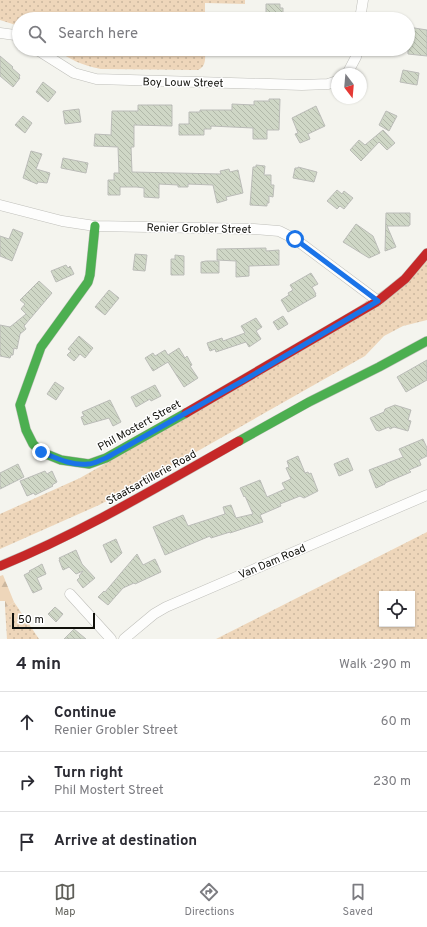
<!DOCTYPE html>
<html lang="en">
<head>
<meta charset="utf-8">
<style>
  :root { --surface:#fff; --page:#f2f2f3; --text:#2b2b33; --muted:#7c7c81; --line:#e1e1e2; --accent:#60605a }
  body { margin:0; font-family:Overpass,sans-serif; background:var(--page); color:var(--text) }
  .controls { position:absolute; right:12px; bottom:12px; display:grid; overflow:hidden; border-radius:0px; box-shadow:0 1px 3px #0004 }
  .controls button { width:36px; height:36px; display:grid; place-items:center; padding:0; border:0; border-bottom:1px solid var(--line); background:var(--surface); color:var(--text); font:20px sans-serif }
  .compass { position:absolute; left:331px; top:68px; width:36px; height:36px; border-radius:50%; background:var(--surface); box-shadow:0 1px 3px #0004; rotate:164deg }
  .scale { position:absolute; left:12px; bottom:10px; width:83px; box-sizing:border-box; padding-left:4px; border:2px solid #10100b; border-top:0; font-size:11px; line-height:14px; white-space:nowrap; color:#10100b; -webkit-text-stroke:3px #fff; paint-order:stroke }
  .stop { position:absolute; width:12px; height:12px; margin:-9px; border:3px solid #1a73e8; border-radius:50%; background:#fff }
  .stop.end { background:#1a73e8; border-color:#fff; box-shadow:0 1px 4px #0008 }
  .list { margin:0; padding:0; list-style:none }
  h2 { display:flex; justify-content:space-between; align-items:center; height:52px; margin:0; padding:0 16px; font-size:17px }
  h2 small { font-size:13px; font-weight:400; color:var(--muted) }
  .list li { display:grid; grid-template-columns:26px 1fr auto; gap:12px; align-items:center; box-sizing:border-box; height:60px; padding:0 16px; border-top:1px solid var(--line) }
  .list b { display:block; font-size:15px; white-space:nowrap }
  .list p { margin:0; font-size:13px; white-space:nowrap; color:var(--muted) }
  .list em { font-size:13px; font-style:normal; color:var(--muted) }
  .icon { flex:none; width:22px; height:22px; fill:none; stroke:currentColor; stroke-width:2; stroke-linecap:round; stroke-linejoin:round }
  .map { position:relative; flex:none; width:427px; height:639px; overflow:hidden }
  .search { position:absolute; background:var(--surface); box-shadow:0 1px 3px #0004; left:12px; right:12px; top:12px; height:44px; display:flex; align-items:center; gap:10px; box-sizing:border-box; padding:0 14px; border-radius:22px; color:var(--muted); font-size:15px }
  .sheet { height:232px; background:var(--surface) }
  nav { display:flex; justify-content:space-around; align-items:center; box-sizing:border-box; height:56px; border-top:1px solid var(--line); background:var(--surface); font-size:11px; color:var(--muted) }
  nav a { display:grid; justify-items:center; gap:2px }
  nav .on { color:var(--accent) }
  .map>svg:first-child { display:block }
  .grass { fill:url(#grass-dots); fill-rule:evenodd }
  .forest { fill:url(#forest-firs) }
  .building { fill:url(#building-back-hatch); stroke:#bbbcb8 }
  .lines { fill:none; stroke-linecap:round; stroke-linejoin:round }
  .street-casing { stroke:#bfbfba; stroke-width:11 }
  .fast-casing { stroke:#bfbfba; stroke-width:10 }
  .jam-casing { stroke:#bfbfba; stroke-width:10 }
  .street { stroke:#fdfdfc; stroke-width:10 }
  .fast { stroke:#4caf50; stroke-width:9 }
  .jam { stroke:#c62828; stroke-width:9 }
  .route { stroke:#1a73e8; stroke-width:5 }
  .labels { text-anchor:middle; stroke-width:3; stroke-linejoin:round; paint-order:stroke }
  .street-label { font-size:11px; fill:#10100b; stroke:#fff }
</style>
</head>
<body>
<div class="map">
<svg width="427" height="639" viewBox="0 0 427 639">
  <defs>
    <pattern id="grass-dots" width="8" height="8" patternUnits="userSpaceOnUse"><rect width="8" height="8" fill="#eed6ba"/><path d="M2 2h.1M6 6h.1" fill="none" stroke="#cbb79f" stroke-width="1.8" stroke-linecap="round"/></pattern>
    <pattern id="forest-firs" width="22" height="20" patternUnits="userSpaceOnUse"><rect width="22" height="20" fill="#eed6ba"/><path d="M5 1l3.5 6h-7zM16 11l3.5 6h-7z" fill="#cbb79f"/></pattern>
    <pattern id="building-back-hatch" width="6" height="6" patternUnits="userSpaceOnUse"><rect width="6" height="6" fill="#cfd7c6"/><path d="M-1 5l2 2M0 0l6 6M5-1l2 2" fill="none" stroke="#b1b8a9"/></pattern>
  </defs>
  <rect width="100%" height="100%" fill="#f4f4ee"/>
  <g class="grass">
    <path d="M0,0H245V4L205,3V19H19V26L0,20Z"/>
    <path d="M55,49H205C205,57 207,66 198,70L101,69C81,65 71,60 55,49Z"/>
    <path d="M427,261V320L403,326L384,336L365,356L145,481L99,505L0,549V514L80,478L222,397Z"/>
    <path d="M427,532V639H216ZM382,594H412V624H382Z"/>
    <path d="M14,602L39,639H7L5,607L9,606Z"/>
  </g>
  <path class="forest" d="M3,575L14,602L9,606L5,607V601H0V576Z"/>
  <g class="building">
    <path d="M266,4H280V8H283V19H266Z"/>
    <path d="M408,27L427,30V56L408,54Z"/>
    <path d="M0,56L13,67L12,68L20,75L19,77L20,78L13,87L0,76Z"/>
    <path d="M403,70L419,73L417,85L400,82Z"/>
    <path d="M43,82L56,92L48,102L36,92Z"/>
    <path d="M269,99H280L279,130H267V139H253V128L211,126V129H204V135H179V124H189V112H200V110H232V104L254,105V101H269Z"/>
    <path d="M138,105H172V126L134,125V147H131L132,172L221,174L220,171L229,169L230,172L238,170L243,193L226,197L227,200L217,203L213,185L188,184V187H178V185L159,184V198L144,197V188L137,187H120V195H108V180H114V173H119L118,147L94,146L95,134L111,135L112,111H138Z"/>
    <path d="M316,106L325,126L308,134L310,139L300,143L295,134L298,133L292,118Z"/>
    <path d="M79,109L81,122L65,124L63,111Z"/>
    <path d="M386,111L397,116L389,131L379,125Z"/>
    <path d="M23,116L32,123L25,133L15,125Z"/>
    <path d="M383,130L395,143L387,150L379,142L361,161L350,150L359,140L365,145Z"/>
    <path d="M31,151L42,154L36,169L50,173L47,183L38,182L37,184L23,178Z"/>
    <path d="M63,158L88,163L86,173L61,168Z"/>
    <path d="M256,165L265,166L264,175H271V185H274L273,197L269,196V203H267V206L250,205L253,167H256Z"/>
    <path d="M298,167L317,172L314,182L293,178L295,168H298Z"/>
    <path d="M337,190L342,194L344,191L353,198L344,209L340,206L337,209L327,201Z"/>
    <path d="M386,213H410V225H409V226H387L396,247L385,251Z"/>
    <path d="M356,224L373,236L380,253L369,258L343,242Z"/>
    <path d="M13,229L23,233L12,261L0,256V236L9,239Z"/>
    <path d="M266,248V251L279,250V265L249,266V276L236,277V261L217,260V249Z"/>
    <path d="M135,254L147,255L145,271L133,270Z"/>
    <path d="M175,255L184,256V275H171V259H175Z"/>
    <path d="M206,261H219V273H201V262Z"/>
    <path d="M66,265L68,268L70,266L74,274L56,282L51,271Z"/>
    <path d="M311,273L318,284L312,287L316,294H315L316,296L288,312L281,300L289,295L288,293L293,290L290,285Z"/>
    <path d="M39,281L52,293L24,326L26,329L20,334L17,349L14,348L13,355H11L10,358L0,356V325L10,327L26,314L21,309L25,304L20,300Z"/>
    <path d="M109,290L119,298L105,315L95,307Z"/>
    <path d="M283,316L288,324L278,330L273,322Z"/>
    <path d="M256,318L262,327L256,331L261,339L249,347L246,342L216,352L215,349L210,351L207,343L222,338L223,341L245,333L241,326Z"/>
    <path d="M79,336L93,348L85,358L80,354L74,361L67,355L71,351L68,349Z"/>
    <path d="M179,348L185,358L187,356L192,365L190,366L198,378L184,387L168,362L153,371L145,358L153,353L155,356L165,350L168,355Z"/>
    <path d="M427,360V380L406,392L397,377Z"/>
    <path d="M55,382L64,388L56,400L47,394Z"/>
    <path d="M155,385L161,396L151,401L150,399L136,407L131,397Z"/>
    <path d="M110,400L121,422L113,426L109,418L84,425L81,417L84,416L82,412Z"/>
    <path d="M395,405L411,410L408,420L411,421L408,431L394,427L390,429L389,427L379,431L376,430L370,418L384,412L385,409Z"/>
    <path d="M423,439L427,448V456L419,460L421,465L409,470L411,472L385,483V484L376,488L369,470L403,457L399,449Z"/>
    <path d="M298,456L305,473L308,472L309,474L311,473L318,491L304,498L300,496L280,504L281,506L260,515L263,522L230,533V532L211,538L210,536L165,555L153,527L183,515L188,526L225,514L223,507L231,505L236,518L253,514L245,496L244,497L240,488L260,480L267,497L285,489L282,483L291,479L286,468L289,467L287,461Z"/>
    <path d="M348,458L353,470L339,476L334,464Z"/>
    <path d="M18,464L24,477L0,489V473Z"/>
    <path d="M45,471L47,474L52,471L57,482L52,485L53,486L35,495L34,493L27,496L20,481Z"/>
    <path d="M116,539L122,553L111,563L103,545Z"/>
    <path d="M76,550L82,564L95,578L83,588L77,580L80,577L79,576L83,571L76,574L69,567L63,570L59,560H60L59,558Z"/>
    <path d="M137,554L143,565L155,559L161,572L135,584L134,583L123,588L108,605L98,597L104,591L105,592Z"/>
    <path d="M42,564L46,574L37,578L42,589L33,593L24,575L30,572L29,571L33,569Z"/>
    <path d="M55,607L63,614L56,622L48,614Z"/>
    <path d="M74,629L86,639H64Z"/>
  </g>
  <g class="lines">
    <g class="street-casing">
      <g id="street">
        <path d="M360,19L363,0"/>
        <path d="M0,33L15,35L19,38"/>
        <path d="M36,49L74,73L96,79L302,85L328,84L337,81"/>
        <path d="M347,74L356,57L357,49"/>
        <path d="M0,205L62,221L95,226L254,229L279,231L295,239L378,301"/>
        <path d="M70,594L111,639"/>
        <path d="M124,639L154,614L166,607L427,495"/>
      </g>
    </g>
    <g class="fast-casing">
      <g id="fast">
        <path d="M95,226L90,275L88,282L41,347L20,405L26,430L33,444L41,452L61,460L89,464L106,458L186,413"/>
        <path d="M239,441L309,402L379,367L427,341"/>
      </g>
    </g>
    <g class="jam-casing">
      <g id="jam">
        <path d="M186,413L378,301L405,279L427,253"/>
        <path d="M0,566C83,532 161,485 239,441"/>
      </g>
    </g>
    <use href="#street" class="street"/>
    <use href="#fast" class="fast"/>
    <use href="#jam" class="jam"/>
  </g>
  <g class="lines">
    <path class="route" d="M41,452C56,458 72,466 88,464C94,464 100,460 106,458L246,379L378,301L295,239"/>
  </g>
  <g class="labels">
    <g class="street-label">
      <text transform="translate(183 82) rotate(1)" y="4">Boy Louw Street</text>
      <text transform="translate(199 228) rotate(1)" y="4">Renier Grobler Street</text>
      <text transform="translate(139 425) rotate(-29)" y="4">Phil Mostert Street</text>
      <text transform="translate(151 477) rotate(-29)" y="4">Staatsartillerie Road</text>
      <text transform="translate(272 561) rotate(-23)" y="4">Van Dam Road</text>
    </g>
  </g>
</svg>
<div class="controls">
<button><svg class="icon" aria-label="locate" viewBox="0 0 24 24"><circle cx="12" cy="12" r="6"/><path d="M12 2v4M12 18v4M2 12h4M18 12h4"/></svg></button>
</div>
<svg class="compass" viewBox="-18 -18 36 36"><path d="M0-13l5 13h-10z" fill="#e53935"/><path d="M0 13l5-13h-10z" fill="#7c7c81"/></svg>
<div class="scale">50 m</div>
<div class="stop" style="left:295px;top:239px"></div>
<div class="stop end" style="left:41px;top:452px"></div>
<div class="search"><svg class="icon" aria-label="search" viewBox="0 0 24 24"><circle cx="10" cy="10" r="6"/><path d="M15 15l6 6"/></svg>Search here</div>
</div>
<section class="sheet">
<h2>4 min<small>Walk · 290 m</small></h2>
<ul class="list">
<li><svg class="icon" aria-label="ahead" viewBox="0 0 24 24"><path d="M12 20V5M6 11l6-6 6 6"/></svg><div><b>Continue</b><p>Renier Grobler Street</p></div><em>60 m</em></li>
<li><svg class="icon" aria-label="right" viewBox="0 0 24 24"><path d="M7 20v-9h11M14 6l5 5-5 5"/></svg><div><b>Turn right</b><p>Phil Mostert Street</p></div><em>230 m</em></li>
<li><svg class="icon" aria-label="arrive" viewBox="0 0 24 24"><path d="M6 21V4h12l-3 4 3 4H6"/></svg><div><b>Arrive at destination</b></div></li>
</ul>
</section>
<nav>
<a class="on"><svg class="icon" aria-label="map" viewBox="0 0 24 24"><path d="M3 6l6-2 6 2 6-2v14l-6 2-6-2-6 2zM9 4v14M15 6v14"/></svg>Map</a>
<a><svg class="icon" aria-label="directions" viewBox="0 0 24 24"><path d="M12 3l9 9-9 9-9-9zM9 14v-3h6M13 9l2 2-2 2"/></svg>Directions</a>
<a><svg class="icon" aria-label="saved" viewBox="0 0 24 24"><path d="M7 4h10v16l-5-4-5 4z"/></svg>Saved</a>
</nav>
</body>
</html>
